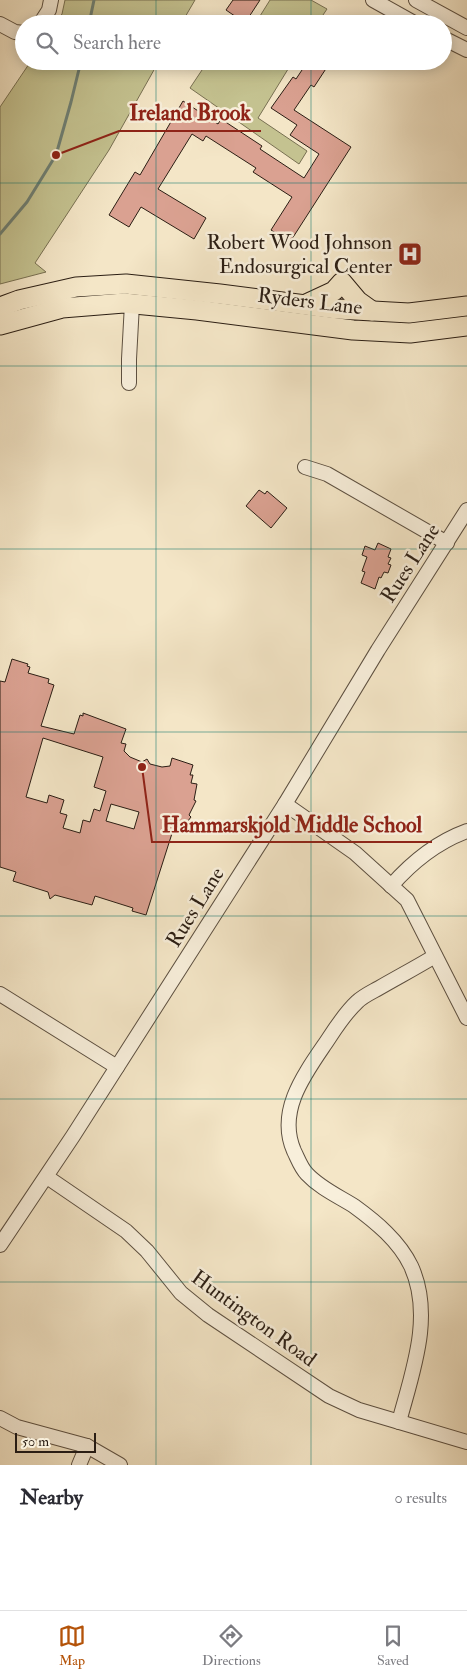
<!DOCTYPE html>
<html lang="en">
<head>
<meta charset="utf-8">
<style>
  :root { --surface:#fff; --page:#f7f7f7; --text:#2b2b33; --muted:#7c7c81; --line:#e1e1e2; --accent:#b45309 }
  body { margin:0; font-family:"IM FELL Double Pica",serif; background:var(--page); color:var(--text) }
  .scale { position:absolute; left:15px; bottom:12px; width:81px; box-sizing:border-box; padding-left:5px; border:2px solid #2b1e14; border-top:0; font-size:14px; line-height:18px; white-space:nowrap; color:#2b1e14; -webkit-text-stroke:4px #f8efdb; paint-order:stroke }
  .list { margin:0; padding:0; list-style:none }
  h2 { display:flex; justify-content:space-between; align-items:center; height:65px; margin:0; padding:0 20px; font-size:21px }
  h2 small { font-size:16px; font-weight:400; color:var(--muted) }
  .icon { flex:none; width:28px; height:28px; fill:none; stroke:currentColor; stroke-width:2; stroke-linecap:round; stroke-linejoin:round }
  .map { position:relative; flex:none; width:467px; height:1465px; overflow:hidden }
  .search { position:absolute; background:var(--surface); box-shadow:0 2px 12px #0003; left:15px; right:15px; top:15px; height:55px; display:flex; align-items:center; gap:12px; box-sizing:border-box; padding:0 18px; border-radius:28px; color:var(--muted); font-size:19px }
  .sheet { height:145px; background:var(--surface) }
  nav { display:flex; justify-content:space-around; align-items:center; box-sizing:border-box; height:70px; border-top:1px solid var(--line); background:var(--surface); font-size:14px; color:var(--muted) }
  nav a { display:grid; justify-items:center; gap:2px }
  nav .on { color:var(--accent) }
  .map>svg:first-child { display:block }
  .green { fill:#c4c290; stroke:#787052 }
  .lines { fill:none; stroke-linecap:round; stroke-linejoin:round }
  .stream { stroke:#6f7f73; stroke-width:3 }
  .building { fill:#daa191; stroke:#2b1e14; fill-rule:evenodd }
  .minor-casing { stroke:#5d5041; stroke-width:16 }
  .major-casing { stroke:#2b1e14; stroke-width:21 }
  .minor { stroke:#f8efdb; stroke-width:14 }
  .major { stroke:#f4e6c7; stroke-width:19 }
  .grid { fill:none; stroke:#0f766e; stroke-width:1; stroke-opacity:0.55 }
  .labels { text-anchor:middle; stroke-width:5; stroke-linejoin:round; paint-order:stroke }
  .poi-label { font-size:21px; fill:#2b1e14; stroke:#f8efdb; text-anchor:end }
  .street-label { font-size:21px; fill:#2b1e14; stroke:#f8efdb }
  .leader { fill:none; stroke:#8f2418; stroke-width:2 }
  .callout-dot { fill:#8f2418; stroke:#f8efdb; stroke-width:2 }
  .callout-label { font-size:22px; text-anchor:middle; font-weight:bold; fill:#8f2418; stroke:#f8efdb; stroke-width:5; stroke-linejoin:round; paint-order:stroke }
</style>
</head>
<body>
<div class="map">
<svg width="467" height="1465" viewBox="0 0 467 1465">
  <rect width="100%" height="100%" fill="#f4e6c7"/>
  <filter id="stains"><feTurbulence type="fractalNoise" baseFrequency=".004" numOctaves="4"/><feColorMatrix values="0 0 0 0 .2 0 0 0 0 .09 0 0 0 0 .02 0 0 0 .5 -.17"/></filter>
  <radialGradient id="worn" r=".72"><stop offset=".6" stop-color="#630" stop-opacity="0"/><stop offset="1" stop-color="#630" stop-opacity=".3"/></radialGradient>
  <g class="green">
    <path d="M65,0H195L181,24H55L62,14Z"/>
    <path d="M270,0H311L327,9L317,24H255Z"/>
    <path d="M31,61H159L109,150L35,263L46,272L0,284V107Z"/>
    <path d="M208,61H293L258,118L307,151L299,164L190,88Z"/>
  </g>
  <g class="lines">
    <g class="stream">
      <path d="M89,24L94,0"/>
      <path d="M0,234L27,202L56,155L71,102L81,61"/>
    </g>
  </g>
  <g class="building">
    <path d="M233,0H260L245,23L226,10Z"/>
    <path d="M308,61H331L314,87L311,85L294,110L351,147L290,242L271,230L292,197L253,172L256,168L206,136L203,141L192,134L158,189L206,218L194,239L141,207L129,227L109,215L135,172L140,175L183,101L218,124L221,119L262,146L260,149L304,178L319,154L290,135L297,125L271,108L293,77L296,79Z"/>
    <path d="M259,490L265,494L267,491L287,508L271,528L246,506Z"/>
    <path d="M378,543L391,549L388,557L391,558L388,564L391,565L388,573L384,572L381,578L379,577L375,589L361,583L365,572L362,571L367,557L362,555L365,546L375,550Z"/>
    <path d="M12,659L28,664L27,666L30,667L28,673L49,679L48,683L54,685L41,726L74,734L80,715L83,716V713L126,729L121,743L126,744L124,751L130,757L142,762L147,759L150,764L162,767L170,766L172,758L193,765L190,775H193L191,783L197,784L194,800L196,801L189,815L191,817L181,830L175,824L146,915L132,911L133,908L95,896L92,905L55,895L50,899L48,892L13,881L16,872L0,867V681L5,682ZM43,738L103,757L94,787L106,791L100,811L94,809L90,822L83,820L80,833L63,828L67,815L60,813L64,800L49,795L47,803L26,797ZM111,804L139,812L134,829L106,821Z"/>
  </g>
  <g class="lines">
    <g class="minor-casing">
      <g id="minor">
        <path d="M373,0L416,24"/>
        <path d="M416,0L467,28"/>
        <path d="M0,24L15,32L24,33"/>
        <path d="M40,24L49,10L51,0"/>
        <path d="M443,38L467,50"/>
        <path d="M129,383V359L132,304"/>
        <path d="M305,467L327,474L447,543"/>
        <path d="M285,804L355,853L407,900L467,1018"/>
        <path d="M391,886C412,862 437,842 467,831"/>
        <path d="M0,994L117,1067"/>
        <path d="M47,1177L126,1231L147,1251L181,1293L208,1315L329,1396L359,1410L467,1442"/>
        <path d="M0,1245L73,1136L285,804L378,650L467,510"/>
        <path d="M0,1418L17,1427L87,1446L120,1465"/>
        <path d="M399,1422C412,1373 434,1316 411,1266C399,1241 376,1222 354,1206C338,1196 320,1188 307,1174C301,1168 298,1159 294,1151C277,1112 303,1076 325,1044C335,1029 344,1014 357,1002C363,996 372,992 379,988C398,977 417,967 435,956"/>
        <path d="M79,1465L87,1446"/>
      </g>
    </g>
    <g class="major-casing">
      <g id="major">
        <path d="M306,304L334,291L342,282L358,301L372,311"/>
        <path d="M0,307L19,300L76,287L126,284L220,294L337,309L409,313L467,306"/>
        <path d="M0,325L62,308L124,303L197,310L353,330L410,333L467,326"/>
      </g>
    </g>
    <use href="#minor" class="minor"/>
    <use href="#major" class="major"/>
  </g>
  <path class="grid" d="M156,0V24M311,0V24M156,61V1465M311,61V1465M0,183H467M0,366H467M0,549H467M0,732H467M0,916H467M0,1099H467M0,1282H467"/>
  <defs>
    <g id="hospital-square" transform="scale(1.25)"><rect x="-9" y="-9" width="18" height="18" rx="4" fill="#8f2418" stroke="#f8efdb"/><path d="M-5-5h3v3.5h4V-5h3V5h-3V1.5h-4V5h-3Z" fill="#fff"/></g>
  </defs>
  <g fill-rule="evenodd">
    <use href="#hospital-square" x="410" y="254"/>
  </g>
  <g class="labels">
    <g class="poi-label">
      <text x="392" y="249">Robert Wood Johnson<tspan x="392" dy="24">Endosurgical Center</tspan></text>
    </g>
    <g class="street-label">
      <text transform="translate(310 301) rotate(7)" y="7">Ryders Lane</text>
      <text transform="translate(410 563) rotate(-57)" y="7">Rues Lane</text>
      <text transform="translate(195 907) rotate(-58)" y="7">Rues Lane</text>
      <text transform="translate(254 1318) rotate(36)" y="7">Huntington Road</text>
    </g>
  </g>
  <path class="leader" d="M56 155L119 131H261M142 767L152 842H432"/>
  <g class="callout-dot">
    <circle cx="56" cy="155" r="5"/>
    <circle cx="142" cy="767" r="5"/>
  </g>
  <g class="callout-label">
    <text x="190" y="120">Ireland Brook</text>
    <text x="292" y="832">Hammarskjold Middle School</text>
  </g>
  <rect width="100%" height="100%" filter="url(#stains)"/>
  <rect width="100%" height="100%" fill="url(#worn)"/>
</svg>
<div class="scale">50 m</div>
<div class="search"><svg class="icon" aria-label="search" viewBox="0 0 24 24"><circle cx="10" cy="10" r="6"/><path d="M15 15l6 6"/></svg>Search here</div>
</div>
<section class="sheet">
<h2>Nearby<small>0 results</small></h2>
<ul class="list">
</ul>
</section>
<nav>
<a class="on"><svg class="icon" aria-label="map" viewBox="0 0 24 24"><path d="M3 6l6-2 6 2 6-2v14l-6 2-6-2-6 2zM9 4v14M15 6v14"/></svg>Map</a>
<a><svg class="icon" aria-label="directions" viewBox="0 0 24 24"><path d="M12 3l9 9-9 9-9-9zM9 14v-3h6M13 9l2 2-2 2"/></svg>Directions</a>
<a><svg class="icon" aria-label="saved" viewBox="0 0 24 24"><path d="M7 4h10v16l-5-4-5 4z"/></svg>Saved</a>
</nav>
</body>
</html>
